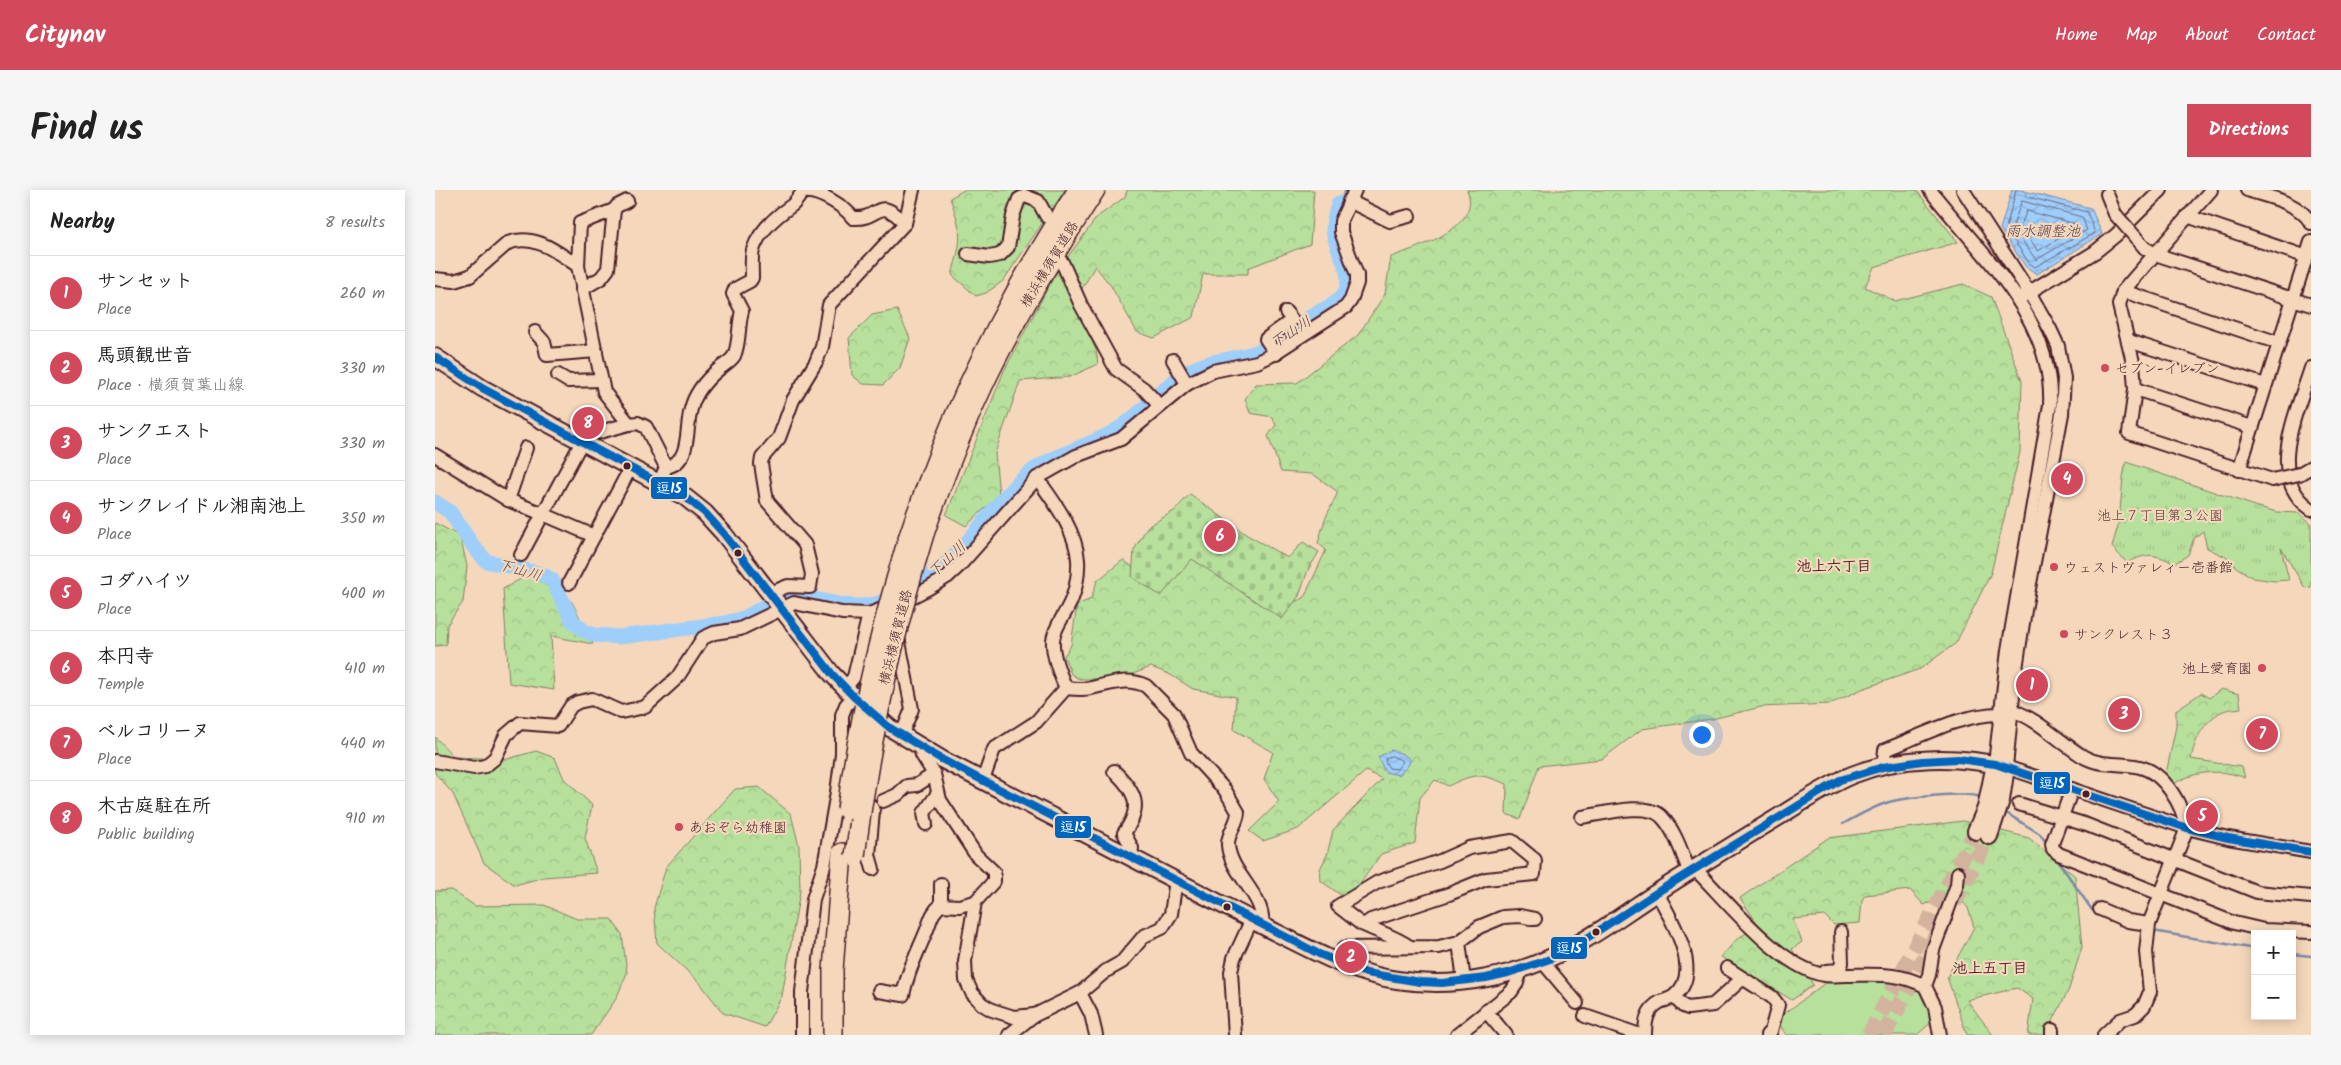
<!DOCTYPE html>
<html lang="en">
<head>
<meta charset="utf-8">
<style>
  :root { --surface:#fff; --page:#f6f6f6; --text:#222; --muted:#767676; --line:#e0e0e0; --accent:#d1495b }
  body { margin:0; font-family:Kalam,"Klee One",sans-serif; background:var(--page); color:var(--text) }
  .controls { position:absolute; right:15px; bottom:15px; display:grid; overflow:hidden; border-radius:0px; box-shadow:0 2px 12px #0003 }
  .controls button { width:45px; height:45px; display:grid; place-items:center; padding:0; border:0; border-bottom:1px solid var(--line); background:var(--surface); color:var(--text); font:25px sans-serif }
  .you { position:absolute; left:1266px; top:544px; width:18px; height:18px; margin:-12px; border:4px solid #fff; border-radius:50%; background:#1a73e8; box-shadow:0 0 0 8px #1a73e833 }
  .badge { display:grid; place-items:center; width:32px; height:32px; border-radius:50%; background:var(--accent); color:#fff; font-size:16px; font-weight:700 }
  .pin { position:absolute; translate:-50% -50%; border:2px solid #fff; box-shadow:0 1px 5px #0006 }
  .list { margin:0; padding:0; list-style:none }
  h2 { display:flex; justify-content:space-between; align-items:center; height:65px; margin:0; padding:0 20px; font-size:21px }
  h2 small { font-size:16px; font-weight:400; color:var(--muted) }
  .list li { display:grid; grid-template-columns:32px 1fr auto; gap:15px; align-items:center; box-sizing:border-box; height:75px; padding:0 20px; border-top:1px solid var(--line) }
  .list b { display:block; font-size:19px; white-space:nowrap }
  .list p { margin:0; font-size:16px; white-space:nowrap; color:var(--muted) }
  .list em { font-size:16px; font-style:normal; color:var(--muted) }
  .map { position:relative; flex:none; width:1876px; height:845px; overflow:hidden; border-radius:0px }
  header { display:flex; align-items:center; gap:30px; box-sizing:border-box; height:70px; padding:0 25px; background:var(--accent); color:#fff }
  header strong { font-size:24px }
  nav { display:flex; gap:28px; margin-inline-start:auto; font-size:18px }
  .intro { display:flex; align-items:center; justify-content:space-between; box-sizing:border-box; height:120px; padding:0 30px }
  h1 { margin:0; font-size:35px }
  .button { padding:12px 22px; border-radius:0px; background:var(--accent); color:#fff; font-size:18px; font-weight:700 }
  main { display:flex; gap:30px; padding:0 30px }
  aside { flex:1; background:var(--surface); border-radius:0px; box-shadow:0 2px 12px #0003 }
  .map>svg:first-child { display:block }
  .grass { fill:url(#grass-tufts); stroke:#808064 }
  .forest { fill:url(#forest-crowns); stroke:#808064 }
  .cemetery { fill:url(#cemetery-stones); stroke:#808064 }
  .garden { fill:#b7e09c; stroke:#808064 }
  .water { fill:url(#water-waves); stroke:#7c88a7 }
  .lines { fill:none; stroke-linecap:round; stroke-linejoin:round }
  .shore { stroke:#6c657e; stroke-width:1 }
  .stream { stroke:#7c88a7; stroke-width:2.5 }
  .river { stroke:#9ecefa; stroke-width:15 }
  .major-tunnel { stroke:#d3b39e; stroke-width:16; stroke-dasharray:16 8; stroke-linecap:butt }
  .minor-casing { stroke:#4a1f2b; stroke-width:16 }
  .major-casing { stroke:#4a1f2b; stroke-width:20 }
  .highway-casing { stroke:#4a1f2b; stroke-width:22 }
  .minor { stroke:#f5d8bb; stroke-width:12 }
  .major { stroke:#f5d8bb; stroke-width:16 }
  .highway { stroke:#f5d8bb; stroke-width:19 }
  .minor-bridge-casing { stroke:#4a1f2b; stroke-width:16; stroke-linecap:butt }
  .highway-bridge-casing { stroke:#4a1f2b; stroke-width:22; stroke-linecap:butt }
  .minor-bridge { stroke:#f5d8bb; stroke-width:12 }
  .highway-bridge { stroke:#f5d8bb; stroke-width:19 }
  .bus-1-casing { stroke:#f5d8bb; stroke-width:11 }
  .bus-1 { stroke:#0065bd; stroke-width:8 }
  .poi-dot { fill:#d1495b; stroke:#f5d8bb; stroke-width:2 }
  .bus-dot { fill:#4a1f2b; stroke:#f5d8bb; stroke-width:2 }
  .labels { text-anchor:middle; stroke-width:4.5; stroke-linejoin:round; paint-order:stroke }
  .street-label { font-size:14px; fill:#4a1f2b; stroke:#f5d8bb }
  .poi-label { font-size:14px; fill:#4a1f2b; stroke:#f5d8bb; text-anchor:start }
  .park-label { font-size:14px; fill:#5a3c3c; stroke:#f5d8bb }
  .water-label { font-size:15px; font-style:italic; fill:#5b4254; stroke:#f5d8bb }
  .neighbourhood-label { font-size:15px; font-weight:bold; fill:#4a1f2b; stroke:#f5d8bb }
  .line-badge { stroke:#f5d8bb; stroke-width:2 }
  .badge-label { font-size:14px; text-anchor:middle; font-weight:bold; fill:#fff }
</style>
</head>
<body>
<header>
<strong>Citynav</strong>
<nav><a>Home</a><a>Map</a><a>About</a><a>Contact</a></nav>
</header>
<div class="intro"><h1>Find us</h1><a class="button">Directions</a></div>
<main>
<aside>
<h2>Nearby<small>8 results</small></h2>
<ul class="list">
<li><span class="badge">1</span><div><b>サンセット</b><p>Place</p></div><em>260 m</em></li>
<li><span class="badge">2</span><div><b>馬頭観世音</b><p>Place · 横須賀葉山線</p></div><em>330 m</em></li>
<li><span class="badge">3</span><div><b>サンクエスト</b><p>Place</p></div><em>330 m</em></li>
<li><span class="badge">4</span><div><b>サンクレイドル湘南池上</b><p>Place</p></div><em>350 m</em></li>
<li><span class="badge">5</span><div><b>コダハイツ</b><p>Place</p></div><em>400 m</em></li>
<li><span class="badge">6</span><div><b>本円寺</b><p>Temple</p></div><em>410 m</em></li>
<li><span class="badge">7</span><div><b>ベルコリーヌ</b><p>Place</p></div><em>440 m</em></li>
<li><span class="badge">8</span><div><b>木古庭駐在所</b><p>Public building</p></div><em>910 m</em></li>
</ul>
</aside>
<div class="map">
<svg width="1876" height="845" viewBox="0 0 1876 845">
  <defs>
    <pattern id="grass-tufts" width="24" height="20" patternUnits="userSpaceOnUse" patternTransform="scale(1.25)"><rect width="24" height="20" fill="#b7e09c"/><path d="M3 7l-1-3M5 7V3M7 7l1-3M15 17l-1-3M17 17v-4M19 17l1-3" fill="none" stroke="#9fc087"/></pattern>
    <pattern id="forest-crowns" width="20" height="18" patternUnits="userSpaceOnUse" patternTransform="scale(1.25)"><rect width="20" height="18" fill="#b7e09c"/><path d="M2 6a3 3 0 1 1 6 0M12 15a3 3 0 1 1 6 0" fill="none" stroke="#9fc087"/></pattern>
    <pattern id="cemetery-stones" width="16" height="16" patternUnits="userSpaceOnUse" patternTransform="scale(1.25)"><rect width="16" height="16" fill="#b7e09c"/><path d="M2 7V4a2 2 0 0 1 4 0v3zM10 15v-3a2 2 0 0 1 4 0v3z" fill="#9fc087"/></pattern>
    <pattern id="water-waves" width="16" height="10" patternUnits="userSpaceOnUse" patternTransform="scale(1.25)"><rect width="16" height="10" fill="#9ecefa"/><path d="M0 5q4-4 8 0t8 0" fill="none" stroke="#8ab0d6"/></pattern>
  </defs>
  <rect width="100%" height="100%" fill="#f5d8bb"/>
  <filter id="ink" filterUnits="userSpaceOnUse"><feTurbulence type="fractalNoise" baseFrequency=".02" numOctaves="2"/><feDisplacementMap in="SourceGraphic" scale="10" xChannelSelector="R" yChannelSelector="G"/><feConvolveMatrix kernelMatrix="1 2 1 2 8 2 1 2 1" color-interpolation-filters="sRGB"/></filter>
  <g filter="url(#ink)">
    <path class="grass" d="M1691,272L1820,316L1842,322L1864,323L1876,333V397L1870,398L1846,358L1854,390L1840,391L1818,388L1801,377L1795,369L1772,358L1768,341L1759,348L1753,365L1740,373C1718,364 1714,362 1692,373L1677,357L1684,332L1688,287Z"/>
    <g class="forest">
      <path d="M529,0H630L568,91L551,103L541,106L517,85C527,48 528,44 515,8Z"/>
      <path d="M692,0H879L875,54L813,78V84H768L759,127L719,148L702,142L676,96L660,76L639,113L661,160L663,174L635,187L585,191L560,263L564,305L531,336L511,325L569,181L619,86L662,27L690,7Z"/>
      <path d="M1032,0H1481L1523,52L1439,77L1430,97L1460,111L1528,94L1556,107L1587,191L1585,262L1556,383L1521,453L1485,479L1427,499L1395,514L1326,517L1277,529L1207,539L1167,569L1104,576L1085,629L1071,624L1072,594C1044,583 1040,583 1013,596L1000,590L985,608L980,653L946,664L922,698L910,708L886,691L885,679L892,665L898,640L947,589L931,581L863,639L828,651L814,641L844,612L829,589L838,562L799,540L801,507L758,499L734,484L716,477L685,489H644L636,484L629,466L636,455L642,415L656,409L662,391L688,370L712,387L758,365L849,416L869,408L891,360L883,353L890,329L903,302L878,284L846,282L833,246L841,235L837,227L815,223L810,209L821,194L862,193L923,145L950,104L956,67C982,57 1048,38 1032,0Z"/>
      <path d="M462,120L475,148L465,178L448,195L428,194L417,185L414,148L437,125Z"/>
      <path d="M0,333L25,346L32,376L28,412L12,435L11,455L0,456Z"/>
      <path d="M94,384L137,412L158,454L116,446L119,500L74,493L68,399Z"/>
      <path d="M1786,499L1804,504L1806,518C1800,519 1791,519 1786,522C1767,533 1760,550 1756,569L1807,577L1810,588C1787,578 1754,581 1735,597L1730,589L1741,536V520L1766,503L1774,508Z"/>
      <path d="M0,547L19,567L72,569L101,561L120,568L129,589L157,615L150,648L162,683L109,687L80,695L49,673L18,604L0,583Z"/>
      <path d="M324,597L356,624L364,656L365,701L347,806L330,837L288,823L265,793L222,753L219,718L231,677L300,599Z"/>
      <path d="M1528,631L1594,648L1640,686L1647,757L1634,799L1611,845H1593L1598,809L1582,798L1532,810L1558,845H1532L1512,787L1539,737L1533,718L1519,702L1489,715L1475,700L1430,705L1427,710L1425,733L1399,735L1390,726L1358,729L1367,752L1357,759L1378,795L1357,810L1286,767L1303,748L1324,736L1305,708L1393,648Z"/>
      <path d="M16,700L40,716L109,715L142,729H176L187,744L192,783L181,809L156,845H0V701Z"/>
    </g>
    <path class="cemetery" d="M755,304L812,345L853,368L868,352L884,362L873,380L864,406L847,429L757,369L726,406L697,387L699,360L712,337L739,321Z"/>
    <path class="garden" d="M1469,789L1485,797L1500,829L1482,845H1351L1344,833L1349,824L1390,793Z"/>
    <g class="water">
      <path d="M1577,0H1585L1656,18L1667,44L1602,84L1591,77L1565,39Z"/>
      <path d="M956,560L968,564L976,570L972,577L964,585L950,582L943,567Z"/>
    </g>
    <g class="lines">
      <g class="shore">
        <path d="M1581,0L1571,38L1594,73L1600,77L1660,43L1652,22L1593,7L1589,0"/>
        <path d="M1587,11L1647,27L1652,40L1601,70L1578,37Z"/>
        <path d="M1592,21L1641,34L1643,37L1603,61L1586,36Z"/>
        <path d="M957,566L968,571L962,579L954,578L950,571L951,568Z"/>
      </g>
      <g class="stream">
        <path d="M904,13L911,0"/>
        <path d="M1568,621L1605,644L1613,655"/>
        <path d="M1408,634C1422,626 1438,617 1454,612C1469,608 1535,600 1547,608"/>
        <path d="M1621,668L1657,720L1661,721"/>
        <path d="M1718,741L1820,759"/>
        <path d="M1857,764L1876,766"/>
      </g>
      <path class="river" d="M0,312L15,322L38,356L51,371L107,384L117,390L138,431L148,440L159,445L185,447L290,433L309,428L350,405H356C386,408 419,424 449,411C477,398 503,384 524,361C547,337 566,306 592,285C620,263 651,258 680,241C704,227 721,204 743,188C772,166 804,172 832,158C849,149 863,135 878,125C889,118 901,116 909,104C922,84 899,59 898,39C898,30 901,21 904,13"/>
      <g class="major-tunnel">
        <path d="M1519,713L1554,646"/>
        <path d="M1434,845L1541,641"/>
        <path d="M1449,845L1501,745"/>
      </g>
      <g class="minor-casing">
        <g id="minor">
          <path d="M1495,0C1545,64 1619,127 1615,215L1573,460L1560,574"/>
          <path d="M1528,0L1594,102L1615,139L1623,156L1629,188L1627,224L1590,420L1580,485L1571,577L1752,638L1793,648L1876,662"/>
          <path d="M1776,0L1720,64L1876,115"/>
          <path d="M1812,0C1833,7 1864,12 1876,33"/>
          <path d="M1672,4L1680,24"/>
          <path d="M914,11L955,31L974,26"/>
          <path d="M1752,26L1872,67"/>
          <path d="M1710,58L1720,64L1688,101L1684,115L1698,172L1700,199L1694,243L1837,290"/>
          <path d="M533,64L554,67L565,65L573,57L578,26L584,9L590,6L603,11L612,27"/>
          <path d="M627,72L646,115L681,179L709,199L725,216"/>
          <path d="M143,76L145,33L179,20"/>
          <path d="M0,89L19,91L35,86L73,53C100,43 122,62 143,76L169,202L194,234L150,246L108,324L73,310L0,265"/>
          <path d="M147,99L166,88L173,79L179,20L182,16L192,11"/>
          <path d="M1688,101L1844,153"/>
          <path d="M1588,106L1660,62L1681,45L1726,0"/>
          <path d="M100,142L109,152L112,165L161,161"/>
          <path d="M1694,151L1830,195"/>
          <path d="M841,164L831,149L857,130L851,122"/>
          <path d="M738,170L752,194"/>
          <path d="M1876,178C1863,220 1829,287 1876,319"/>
          <path d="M123,185L133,191L166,190"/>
          <path d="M1700,199L1817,237"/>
          <path d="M194,234L203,233L211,237L231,277L228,284"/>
          <path d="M231,277C257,272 250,239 256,219C260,202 272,189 284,179C289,175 296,171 299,166C305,153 303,135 307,121L298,104L300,99L315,91L317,88C317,79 316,68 318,60C324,41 340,27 356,16C361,13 364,5 369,2C384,0 410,17 418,28C446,30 441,4 470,33"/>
          <path d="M1804,280L1876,52"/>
          <path d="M1864,284L1876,277"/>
          <path d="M73,310L91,258"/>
          <path d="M86,365L108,324L159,346L196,277"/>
          <path d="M134,393L159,346"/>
          <path d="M335,403L353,396L375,397L377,384L370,355L332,311L326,274L327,268L344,248L358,210L381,172L387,157L394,115L470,33L478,0"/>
          <path d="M463,447L477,519L466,546"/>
          <path d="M410,498L419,487L434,424"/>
          <path d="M631,498C639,499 648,500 656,498C674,494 692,487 711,496L739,524L756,563L790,600L803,622C803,633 792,644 793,655C795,684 831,706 827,735"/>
          <path d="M1576,520C1604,529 1624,552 1649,567C1667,577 1686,572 1705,577C1730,583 1747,615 1752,638L1714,734L1711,762L1715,802L1709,816L1700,825L1685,830L1669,845"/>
          <path d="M485,557L487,565L499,584L505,610L541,665L559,682V691L540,712L530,771L531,790L537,803L547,814L557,820L579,827L600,825L645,803L671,781L687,772L709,746L727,738L736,724L741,690"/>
          <path d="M0,571L39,578L50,576L60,568L71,545L85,533L123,536L136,516L143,512L157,509L186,522L210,517L242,488L268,448L279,443L305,439L359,413L407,423L434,424L473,409L494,398L512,387L525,375L602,288L641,266L686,249L752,194L778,181L822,172L835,166L911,117L916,110L922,93V85L906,42V31L920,0"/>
          <path d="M1448,577L1450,560C1486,546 1526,524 1565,524"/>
          <path d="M679,581C701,602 708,617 689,643L697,658L696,666"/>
          <path d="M548,590L559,559L601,532L631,498C625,485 617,465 618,450C619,439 627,429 632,419C640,405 644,386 643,370C641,340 619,312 602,288"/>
          <path d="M1637,599L1617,654L1618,659L1624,664L1799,733L1829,740L1876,742"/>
          <path d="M423,609C431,612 436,613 438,621L434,665L438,679"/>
          <path d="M448,611L462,605L472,596L482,595L499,584"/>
          <path d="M1584,614L1652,635L1822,702L1876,707"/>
          <path d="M1147,627C1167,624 1213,611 1227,627C1241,642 1247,664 1255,683"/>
          <path d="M491,634L489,623L503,603"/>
          <path d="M1260,679C1292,711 1344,777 1389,785C1396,786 1404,785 1412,785C1441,785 1463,782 1490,796L1500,817L1505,845"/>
          <path d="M506,715L524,716L540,712"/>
          <path d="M1665,719L1693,731L1714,734"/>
          <path d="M929,735L936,730L1014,704L1051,689L1099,684L1100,670L1077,651L1034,658L1005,671L943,692L903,716L926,734L929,735C944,742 961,747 975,757"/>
          <path d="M1024,752L1029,791"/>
          <path d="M909,758L1004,757L1024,752L1044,737L1068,727L1085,726L1100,729"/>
          <path d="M1107,771L1142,813"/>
          <path d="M1292,778L1337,807L1343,815L1336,841L1332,845"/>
          <path d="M1391,781L1404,780L1407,773L1406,742"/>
          <path d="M1490,796L1494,785L1498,760L1522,695L1523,683"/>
          <path d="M444,801L468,805C473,780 482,764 491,742C496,730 496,723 506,715V694"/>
          <path d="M645,803L656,824L661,845"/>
          <path d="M1239,807L1248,816L1253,818L1278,815L1307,789"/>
          <path d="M1051,821L1071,845"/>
          <path d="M1150,826L1205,845"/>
          <path d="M1617,840V845"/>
          <path d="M367,845V802L378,709L389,676L402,602L407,564V525L411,515L419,507"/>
          <path d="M574,845L599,825"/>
          <path d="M800,845L796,782L799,768L817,729"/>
          <path d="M1022,845L1076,802L1082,793L1086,780"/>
          <path d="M1210,845C1210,831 1212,819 1225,812C1230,810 1236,809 1239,806C1270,783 1235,727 1222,703"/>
        </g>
      </g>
      <g class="major-casing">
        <g id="major">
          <path d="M0,167L47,198L250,307L270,323L289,344L397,484L419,507L455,538L508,570L840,742C879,761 919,784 962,790C1021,799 1081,787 1133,759C1163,744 1190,723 1218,705C1258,679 1299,654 1340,629C1365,614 1390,596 1417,585C1465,566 1522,565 1571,577L1566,610L1554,646"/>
          <path d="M1541,641L1551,618L1560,574"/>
        </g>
      </g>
      <g class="highway-casing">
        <g id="highway">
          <path d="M489,344C508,289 529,234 555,181C586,118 622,59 660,0"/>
          <path d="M474,346C515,222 571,108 643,0"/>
          <path d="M398,845V780L407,663"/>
        </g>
      </g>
      <use href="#minor" class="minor"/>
      <use href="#major" class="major"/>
      <use href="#highway" class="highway"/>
      <g class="minor-bridge-casing">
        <g id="minor-bridge">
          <path d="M1680,24L1710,58"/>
          <path d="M1837,290L1864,284"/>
        </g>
      </g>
      <g class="highway-bridge-casing">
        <g id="highway-bridge">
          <path d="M412,620C424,526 446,436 474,346"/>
          <path d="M420,666C434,554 456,452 489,344"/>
        </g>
      </g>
      <use href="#minor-bridge" class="minor-bridge"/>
      <use href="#highway-bridge" class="highway-bridge"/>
      <g class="bus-1-casing">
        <path id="bus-1" d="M0,167L47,198L250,307L270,323L289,344L397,484L419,507L455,538L508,570L884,764L931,783L985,792L1007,793L1051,788L1073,783L1115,769L1146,752L1224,701L1405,590L1448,577L1487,571L1523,569L1560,574L1752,638L1793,648L1876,662"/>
      </g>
      <use href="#bus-1" class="bus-1"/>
    </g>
  </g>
  <g class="poi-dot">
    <circle cx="1670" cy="178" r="5"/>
    <circle cx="1619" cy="377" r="5"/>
    <circle cx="1629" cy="444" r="5"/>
    <circle cx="1827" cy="478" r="5"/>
    <circle cx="244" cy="637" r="5"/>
  </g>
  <g class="bus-dot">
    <circle cx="192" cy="276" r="4.5"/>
    <circle cx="303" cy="363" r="4.5"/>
    <circle cx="1651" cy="604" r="4.5"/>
    <circle cx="792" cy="717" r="4.5"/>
    <circle cx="1161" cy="742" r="4.5"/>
  </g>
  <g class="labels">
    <g class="street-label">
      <text transform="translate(614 74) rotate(-59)" y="5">横浜横須賀道路</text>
      <text transform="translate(460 447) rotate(-76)" y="5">横浜横須賀道路</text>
    </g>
    <g class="poi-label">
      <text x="1680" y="183">セブン-イレブン</text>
      <text x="1629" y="382">ウェストヴァレィー壱番館</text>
      <text x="1639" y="449">サンクレスト３</text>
      <text x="1817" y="483" text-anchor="end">池上愛育園</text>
      <text x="254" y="642">あおぞら幼稚園</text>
    </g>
    <g class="park-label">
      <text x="1725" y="330">池上７丁目第３公園</text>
    </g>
    <g class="water-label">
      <text x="1608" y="46">雨水調整池</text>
      <text transform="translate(856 142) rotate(-33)" y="5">下山川</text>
      <text transform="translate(512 369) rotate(-43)" y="5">下山川</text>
      <text transform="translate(85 380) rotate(16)" y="5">下山川</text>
    </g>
    <g class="neighbourhood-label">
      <text x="1399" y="381">池上六丁目</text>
      <text x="1555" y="783">池上五丁目</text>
    </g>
  </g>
  <g class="line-badge">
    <rect x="215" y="286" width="38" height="24" rx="5" fill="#0065bd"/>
    <rect x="1598" y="581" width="38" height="24" rx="5" fill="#0065bd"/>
    <rect x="619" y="625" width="38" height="24" rx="5" fill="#0065bd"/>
    <rect x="1115" y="746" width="38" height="24" rx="5" fill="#0065bd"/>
  </g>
  <g class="badge-label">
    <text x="234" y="303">逗15</text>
    <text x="1617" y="598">逗15</text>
    <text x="638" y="642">逗15</text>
    <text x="1134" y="763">逗15</text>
  </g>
</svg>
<div class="controls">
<button>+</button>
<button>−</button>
</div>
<div class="you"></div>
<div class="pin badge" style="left:1597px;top:495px">1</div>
<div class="pin badge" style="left:916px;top:767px">2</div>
<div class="pin badge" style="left:1689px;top:524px">3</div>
<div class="pin badge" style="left:1632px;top:289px">4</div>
<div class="pin badge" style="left:1767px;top:626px">5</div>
<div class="pin badge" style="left:785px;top:346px">6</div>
<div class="pin badge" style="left:1827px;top:544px">7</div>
<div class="pin badge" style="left:153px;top:233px">8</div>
</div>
</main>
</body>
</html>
